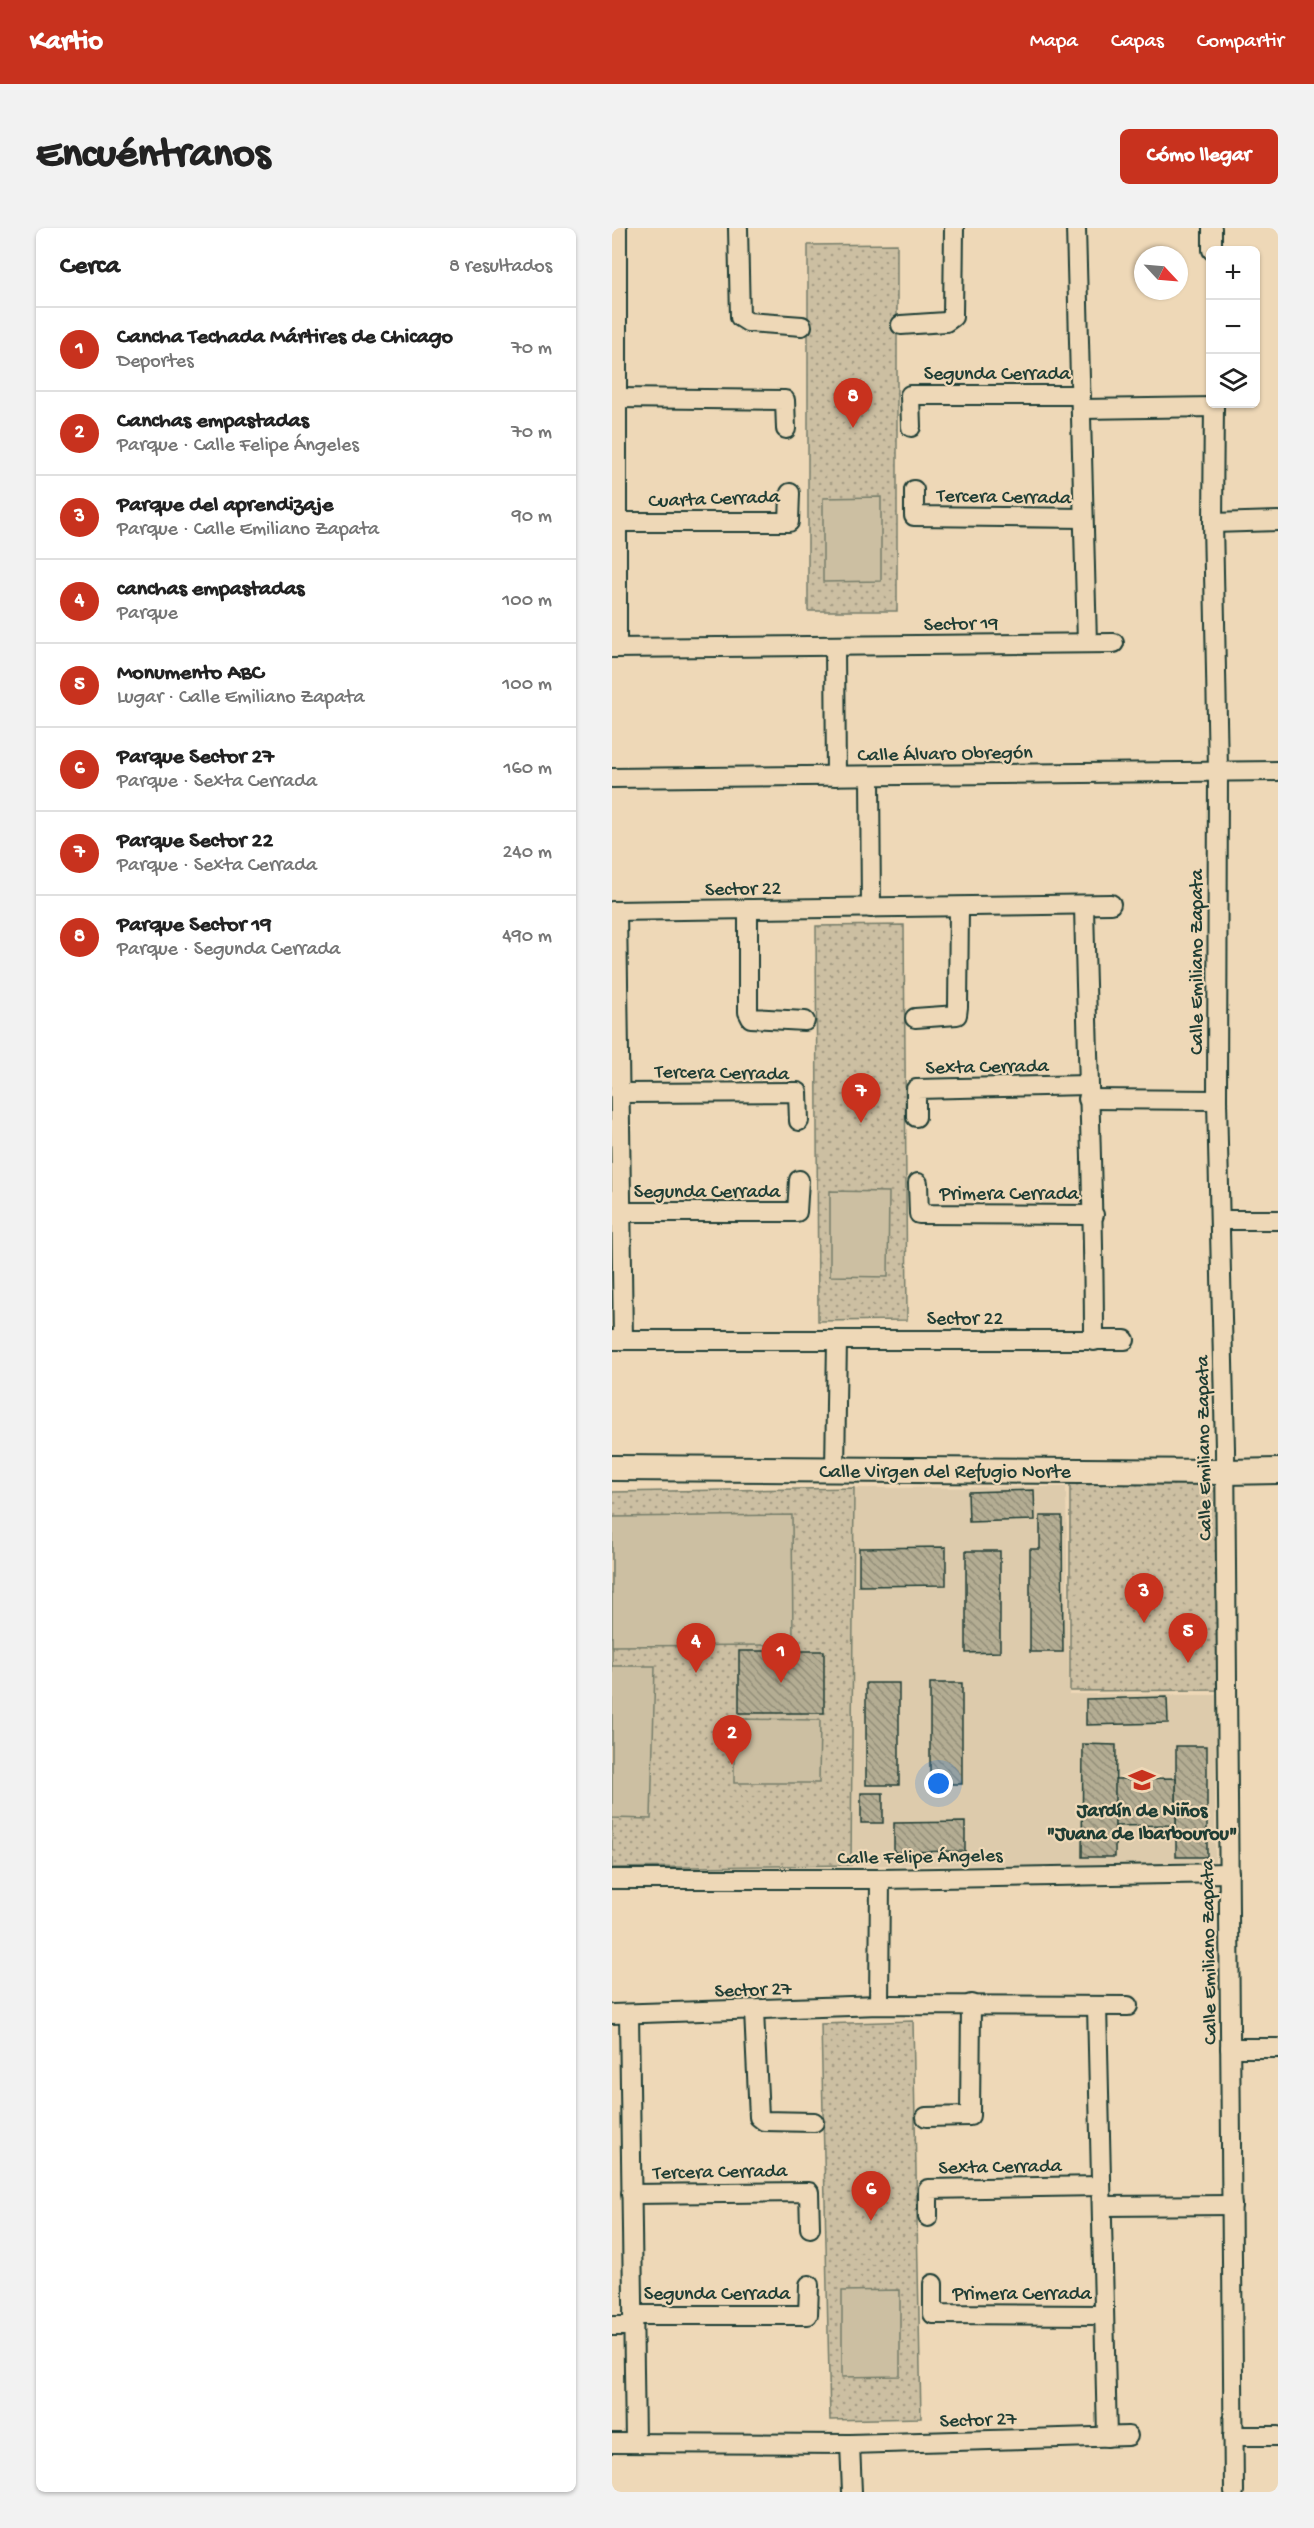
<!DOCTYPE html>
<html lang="es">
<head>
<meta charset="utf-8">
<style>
  :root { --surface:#fff; --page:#f2f2f2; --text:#222; --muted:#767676; --line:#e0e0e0; --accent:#c8321e }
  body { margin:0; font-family:"Gochi Hand",sans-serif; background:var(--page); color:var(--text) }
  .controls { position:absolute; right:18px; top:18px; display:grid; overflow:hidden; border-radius:9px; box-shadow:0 2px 4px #0004 }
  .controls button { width:54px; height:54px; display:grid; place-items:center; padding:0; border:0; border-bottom:2px solid var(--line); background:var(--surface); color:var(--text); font:30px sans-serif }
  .compass { position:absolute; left:522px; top:18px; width:54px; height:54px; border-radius:50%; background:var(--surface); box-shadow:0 2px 4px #0004; rotate:116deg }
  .you { position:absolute; left:327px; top:1556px; width:21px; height:21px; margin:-15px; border:4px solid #fff; border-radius:50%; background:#1a73e8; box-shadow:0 0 0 9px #1a73e833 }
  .badge { display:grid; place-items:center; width:39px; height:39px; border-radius:50%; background:var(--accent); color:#fff; font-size:20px; font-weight:700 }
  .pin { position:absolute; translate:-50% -50px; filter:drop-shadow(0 2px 3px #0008) }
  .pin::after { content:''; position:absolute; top:32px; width:21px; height:18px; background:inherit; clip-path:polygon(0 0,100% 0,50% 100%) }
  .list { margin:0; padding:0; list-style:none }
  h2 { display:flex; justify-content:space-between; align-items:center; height:78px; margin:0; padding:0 24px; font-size:26px }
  h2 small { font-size:20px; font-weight:400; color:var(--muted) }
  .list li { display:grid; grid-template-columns:39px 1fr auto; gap:18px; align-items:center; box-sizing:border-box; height:84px; padding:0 24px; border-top:2px solid var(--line) }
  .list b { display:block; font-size:22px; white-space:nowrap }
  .list p { margin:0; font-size:20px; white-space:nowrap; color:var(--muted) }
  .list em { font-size:20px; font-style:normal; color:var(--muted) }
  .icon { flex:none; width:33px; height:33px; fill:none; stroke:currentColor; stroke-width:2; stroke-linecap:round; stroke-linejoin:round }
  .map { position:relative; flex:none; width:666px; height:2264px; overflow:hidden; border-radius:9px }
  header { display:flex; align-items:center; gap:36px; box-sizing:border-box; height:84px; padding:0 30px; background:var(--accent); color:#fff }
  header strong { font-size:28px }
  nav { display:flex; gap:33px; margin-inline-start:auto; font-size:21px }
  .intro { display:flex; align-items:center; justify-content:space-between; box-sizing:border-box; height:144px; padding:0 36px }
  h1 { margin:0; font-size:42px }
  .button { padding:15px 27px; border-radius:9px; background:var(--accent); color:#fff; font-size:21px; font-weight:700 }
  main { display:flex; gap:36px; padding:0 36px }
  aside { flex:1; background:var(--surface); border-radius:9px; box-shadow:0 2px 4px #0004 }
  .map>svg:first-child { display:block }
  .built { fill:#ddcbac }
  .park { fill:url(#park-dots); stroke:#767e6b; stroke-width:1.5 }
  .garden { fill:#ccbfa2; stroke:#767e6b; stroke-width:1.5 }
  .building { fill:url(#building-back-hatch); stroke:#1f3d34; stroke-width:1.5 }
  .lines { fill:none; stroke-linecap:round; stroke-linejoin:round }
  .street-casing { stroke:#1f3d34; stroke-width:22 }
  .secondary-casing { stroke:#1f3d34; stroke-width:28 }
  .street { stroke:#eed8b7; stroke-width:18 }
  .secondary { stroke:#eed8b7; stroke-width:24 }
  .labels { text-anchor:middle; stroke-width:4.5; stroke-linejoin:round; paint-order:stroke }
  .street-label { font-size:20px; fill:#1f3d34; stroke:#eed8b7 }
  .poi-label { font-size:20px; font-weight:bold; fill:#1f3d34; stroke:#eed8b7 }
</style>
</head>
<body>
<header>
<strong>Kartio</strong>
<nav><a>Mapa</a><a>Capas</a><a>Compartir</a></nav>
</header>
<div class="intro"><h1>Encuéntranos</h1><a class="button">Cómo llegar</a></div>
<main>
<aside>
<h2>Cerca<small>8 resultados</small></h2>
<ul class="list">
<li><span class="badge">1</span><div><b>Cancha Techada Mártires de Chicago</b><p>Deportes</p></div><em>70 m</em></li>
<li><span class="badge">2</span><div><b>Canchas empastadas</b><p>Parque · Calle Felipe Ángeles</p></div><em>70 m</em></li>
<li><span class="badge">3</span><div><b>Parque del aprendizaje</b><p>Parque · Calle Emiliano Zapata</p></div><em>90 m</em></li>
<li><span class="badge">4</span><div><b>canchas empastadas</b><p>Parque</p></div><em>100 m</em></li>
<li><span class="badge">5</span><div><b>Monumento ABC</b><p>Lugar · Calle Emiliano Zapata</p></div><em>100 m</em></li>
<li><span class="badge">6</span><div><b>Parque Sector 27</b><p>Parque · Sexta Cerrada</p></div><em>160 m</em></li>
<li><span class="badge">7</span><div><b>Parque Sector 22</b><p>Parque · Sexta Cerrada</p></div><em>240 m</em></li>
<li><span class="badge">8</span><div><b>Parque Sector 19</b><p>Parque · Segunda Cerrada</p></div><em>490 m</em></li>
</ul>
</aside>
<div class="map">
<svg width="666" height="2264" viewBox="0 0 666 2264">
  <defs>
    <pattern id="park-dots" width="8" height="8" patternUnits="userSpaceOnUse" patternTransform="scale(1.5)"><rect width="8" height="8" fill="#ccbfa2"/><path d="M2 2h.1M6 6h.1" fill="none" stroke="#a59c85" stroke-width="1.8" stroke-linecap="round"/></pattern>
    <pattern id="building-back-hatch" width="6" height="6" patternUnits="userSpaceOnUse" patternTransform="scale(1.5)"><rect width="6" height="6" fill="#b4ad93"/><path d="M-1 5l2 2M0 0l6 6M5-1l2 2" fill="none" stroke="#928e79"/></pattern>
  </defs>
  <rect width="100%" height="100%" fill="#eed8b7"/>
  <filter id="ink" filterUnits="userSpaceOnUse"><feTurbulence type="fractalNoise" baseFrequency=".0167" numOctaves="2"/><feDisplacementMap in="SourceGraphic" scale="12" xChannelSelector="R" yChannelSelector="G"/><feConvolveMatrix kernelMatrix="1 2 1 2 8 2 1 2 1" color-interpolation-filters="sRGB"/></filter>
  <g filter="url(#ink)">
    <path class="built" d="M454,1259L457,1466L604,1467L603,1637H239L242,1260Z"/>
    <g class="park">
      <path d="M285,16V383H196V17Z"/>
      <path d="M292,697L295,1092L206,1093L204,698Z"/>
      <path d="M605,1253V1462L458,1463V1254Z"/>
      <path d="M242,1260L239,1637L0,1640V1264Z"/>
      <path d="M301,1793L309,2190L218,2192L209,1796Z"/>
    </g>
    <g class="garden">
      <path d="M269,269V353L211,354V270Z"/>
      <path d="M218,963L277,964L276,1049L218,1048Z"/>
      <path d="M180,1287L181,1417L0,1418V1289Z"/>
      <path d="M0,1438H43L39,1591L0,1590Z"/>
      <path d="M122,1491L208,1492L207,1555H122Z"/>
      <path d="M288,2062V2148L230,2149V2063Z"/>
    </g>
    <g class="building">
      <path d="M422,1262L423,1292L357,1294L356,1264Z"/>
      <path d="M428,1288H450L451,1424H418V1321H428Z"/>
      <path d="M334,1319V1357L247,1358V1320Z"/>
      <path d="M354,1323H388V1424L354,1425Z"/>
      <rect x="127" y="1423" width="85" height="62"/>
      <rect x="254" y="1455" width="33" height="102"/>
      <rect x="318" y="1455" width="32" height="101"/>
      <path d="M555,1469L556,1495L474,1497V1471Z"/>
      <path d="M471,1516L504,1517L503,1629H470Z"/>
      <rect x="564" y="1518" width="31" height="111"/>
      <path d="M564,1550V1597L503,1598V1551Z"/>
      <rect x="249" y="1565" width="22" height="30"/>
      <path d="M353,1594V1623L282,1624V1595Z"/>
    </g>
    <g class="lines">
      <g class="street-casing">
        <g id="street">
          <path d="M5,0V420"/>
          <path d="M126,0L128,89L136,94L190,98"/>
          <path d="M464,0L475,415"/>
          <path d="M600,0V22"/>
          <path d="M289,97L334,94L341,89L342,0"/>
          <path d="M5,170L173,172L174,201"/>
          <path d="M602,176L601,295L606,542L605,872L613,1221L622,2264"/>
          <path d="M470,181L602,179"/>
          <path d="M299,199L298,167H469"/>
          <path d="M302,262V288L471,290"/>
          <path d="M5,294H177L178,265"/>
          <path d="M601,295L666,293"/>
          <path d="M223,418L224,548"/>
          <path d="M0,420L502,415"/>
          <path d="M258,549L259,680"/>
          <path d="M0,550L666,543"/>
          <path d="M472,677C475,822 482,967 482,1113"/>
          <path d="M136,681V784L139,790L193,793"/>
          <path d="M0,683L499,676"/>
          <path d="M5,683L11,1112"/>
          <path d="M303,790L345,787L346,779L347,679"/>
          <path d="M7,865L186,864L187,893"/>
          <path d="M476,871L605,872"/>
          <path d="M304,889V861L476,857"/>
          <path d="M306,955L307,986L482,987"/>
          <path d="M9,984H185L187,952"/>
          <path d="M608,992H666"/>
          <path d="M0,1112H513"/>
          <path d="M223,1241L225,1112"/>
          <path d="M0,1651H268L617,1645"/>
          <path d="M267,1777L268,1651"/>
          <path d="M485,1778L495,2209"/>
          <path d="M142,1783L147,1889L152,1893L202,1894"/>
          <path d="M0,1786L267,1777L516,1778"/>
          <path d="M17,1786L23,2214"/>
          <path d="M618,1820H666"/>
          <path d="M314,1889L358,1888L359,1776"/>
          <path d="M19,1966L197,1964L198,2000"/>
          <path d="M490,1978L620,1977"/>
          <path d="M316,1989V1961L489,1958"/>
          <path d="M321,2056V2086L492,2087"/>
          <path d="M21,2087H196L197,2057"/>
          <path d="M0,2098H21"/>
          <path d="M621,2208H666"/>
          <path d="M0,2215L238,2216L516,2208"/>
          <path d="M238,2216L240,2264"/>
        </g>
      </g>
      <g class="secondary-casing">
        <path id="secondary" d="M0,1240L613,1244L666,1243"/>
      </g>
      <use href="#street" class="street"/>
      <use href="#secondary" class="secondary"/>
    </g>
  </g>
  <defs>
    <g id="school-bare" transform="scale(2.07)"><path d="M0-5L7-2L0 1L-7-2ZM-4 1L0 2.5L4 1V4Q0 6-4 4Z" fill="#c8321e" stroke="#eed8b7" stroke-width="2.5" paint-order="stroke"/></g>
  </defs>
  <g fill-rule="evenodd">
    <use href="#school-bare" x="530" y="1552"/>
  </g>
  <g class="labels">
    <g class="street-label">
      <text x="385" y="151">Segunda Cerrada</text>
      <text transform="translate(392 267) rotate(1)" y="7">Tercera Cerrada</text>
      <text transform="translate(102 269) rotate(-2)" y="7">Cuarta Cerrada</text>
      <text transform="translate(349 394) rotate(-1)" y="7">Sector 19</text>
      <text transform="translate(333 524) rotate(-1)" y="7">Calle Álvaro Obregón</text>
      <text transform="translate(131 659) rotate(-1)" y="7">Sector 22</text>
      <text transform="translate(583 734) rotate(-90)" y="7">Calle Emiliano Zapata</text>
      <text transform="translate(375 837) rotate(-1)" y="7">Sexta Cerrada</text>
      <text transform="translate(110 843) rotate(1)" y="7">Tercera Cerrada</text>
      <text x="95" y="969">Segunda Cerrada</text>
      <text x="397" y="971">Primera Cerrada</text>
      <text x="353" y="1096">Sector 22</text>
      <text transform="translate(590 1220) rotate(-91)" y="7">Calle Emiliano Zapata</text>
      <text x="333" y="1249">Calle Virgen del Refugio Norte</text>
      <text transform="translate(308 1627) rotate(-1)" y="7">Calle Felipe Ángeles</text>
      <text transform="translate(595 1724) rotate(-91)" y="7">Calle Emiliano Zapata</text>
      <text transform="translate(141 1760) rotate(-2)" y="7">Sector 27</text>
      <text transform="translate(388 1937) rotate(-1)" y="7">Sexta Cerrada</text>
      <text transform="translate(108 1942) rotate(-1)" y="7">Tercera Cerrada</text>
      <text x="105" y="2071">Segunda Cerrada</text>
      <text x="410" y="2071">Primera Cerrada</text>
      <text transform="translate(366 2190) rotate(-2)" y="7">Sector 27</text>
    </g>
    <g class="poi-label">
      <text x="530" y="1588">Jardín de Niños<tspan x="530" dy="23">"Juana de Ibarbourou"</tspan></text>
    </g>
  </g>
</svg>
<div class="controls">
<button>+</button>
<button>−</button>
<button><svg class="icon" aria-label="layers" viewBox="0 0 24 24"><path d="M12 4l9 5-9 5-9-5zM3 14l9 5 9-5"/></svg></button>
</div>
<svg class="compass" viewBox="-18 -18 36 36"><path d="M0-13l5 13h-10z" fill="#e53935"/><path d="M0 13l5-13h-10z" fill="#767676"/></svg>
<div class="you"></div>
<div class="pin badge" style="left:169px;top:1455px">1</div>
<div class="pin badge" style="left:120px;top:1537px">2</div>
<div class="pin badge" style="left:532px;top:1395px">3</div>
<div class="pin badge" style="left:84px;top:1445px">4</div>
<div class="pin badge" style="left:576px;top:1435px">5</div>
<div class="pin badge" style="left:259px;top:1993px">6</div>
<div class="pin badge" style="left:249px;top:895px">7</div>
<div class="pin badge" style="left:241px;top:200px">8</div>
</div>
</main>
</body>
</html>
